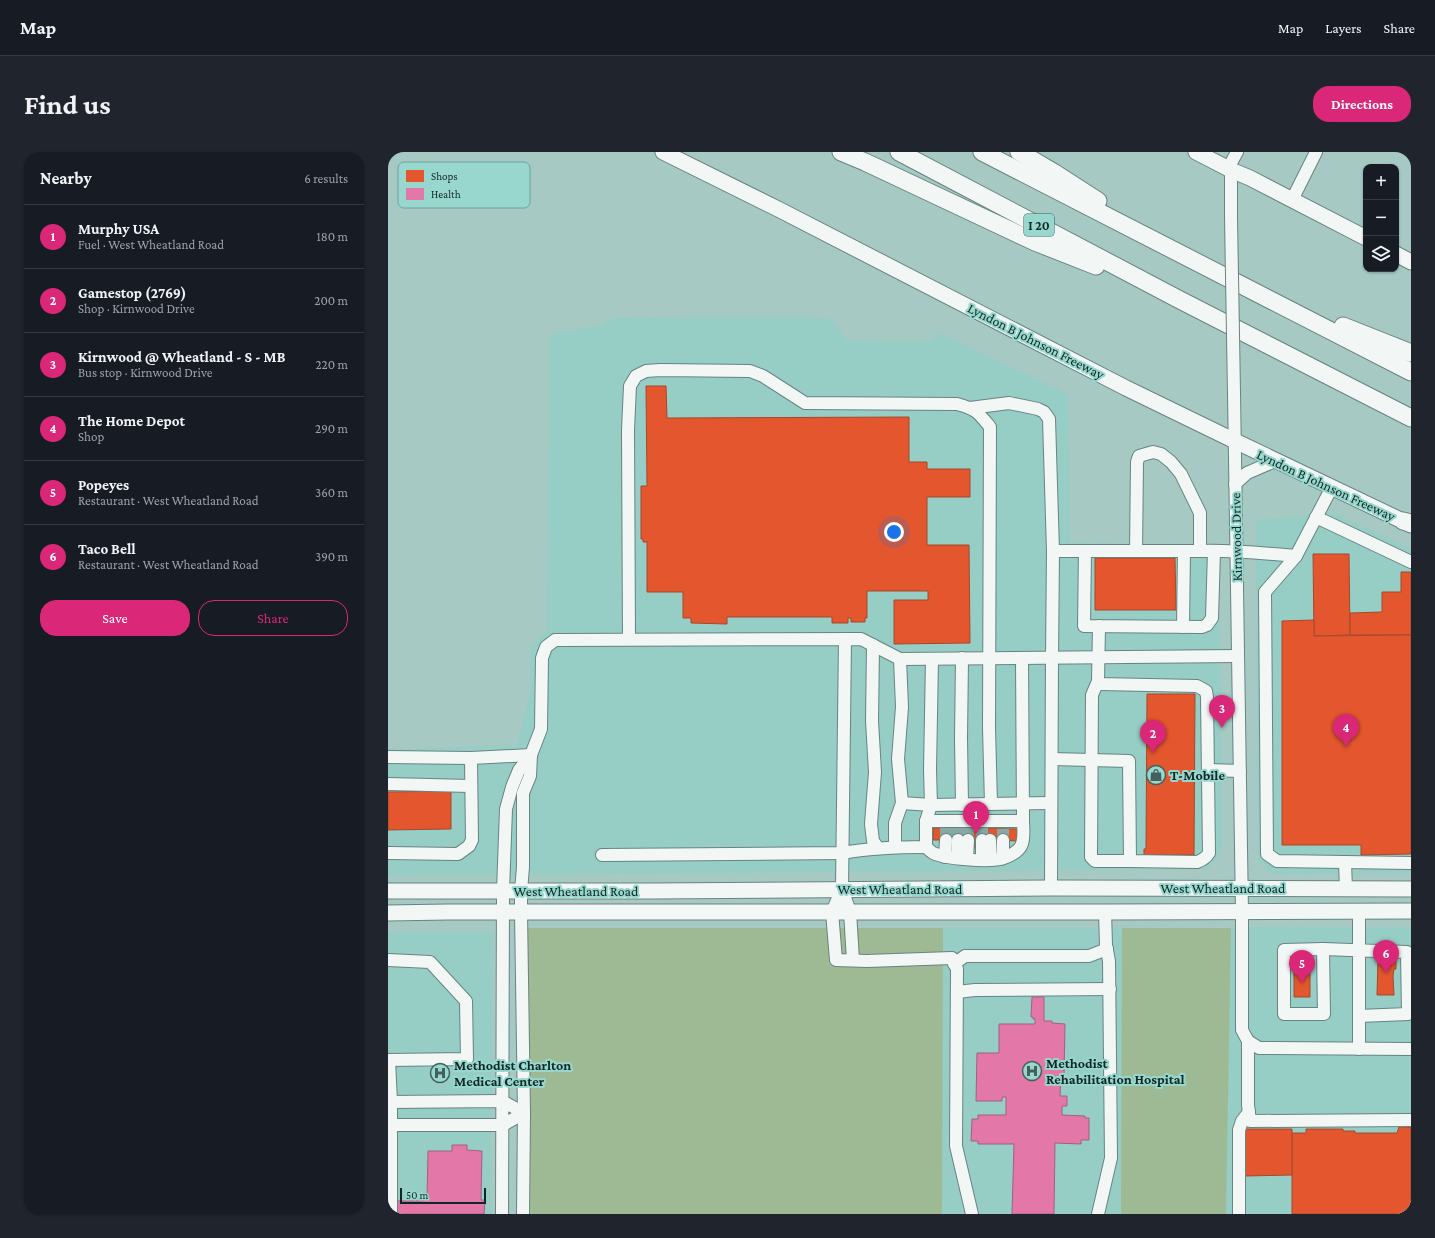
<!DOCTYPE html>
<html lang="en">
<head>
<meta charset="utf-8">
<style>
  :root { --surface:#171b24; --page:#20242c; --text:#f1f3f6; --muted:#9ea1a6; --line:#363941; --accent:#db2777 }
  body { margin:0; font-family:"Crimson Pro",serif; background:var(--page); color:var(--text) }
  .controls { position:absolute; right:12px; top:12px; display:grid; overflow:hidden; border-radius:8px; box-shadow:0 1px 3px #0004 }
  .controls button { width:36px; height:36px; display:grid; place-items:center; padding:0; border:0; border-bottom:1px solid var(--line); background:var(--surface); color:var(--text); font:20px sans-serif }
  .scale { position:absolute; left:12px; bottom:10px; width:86px; box-sizing:border-box; padding-left:4px; border:2px solid #0f2825; border-top:0; font-size:11px; line-height:14px; white-space:nowrap; color:#0f2825; -webkit-text-stroke:3px #98d7cd; paint-order:stroke }
  .you { position:absolute; left:506px; top:380px; width:14px; height:14px; margin:-10px; border:3px solid #fff; border-radius:50%; background:#1a73e8; box-shadow:0 0 0 6px #1a73e833 }
  .badge { display:grid; place-items:center; width:26px; height:26px; border-radius:50%; background:var(--accent); color:#fff; font-size:13px; font-weight:700 }
  .pin { position:absolute; translate:-50% -33px; filter:drop-shadow(0 1px 2px #0008) }
  .pin::after { content:''; position:absolute; top:21px; width:14px; height:12px; background:inherit; clip-path:polygon(0 0,100% 0,50% 100%) }
  .list { margin:0; padding:0; list-style:none }
  h2 { display:flex; justify-content:space-between; align-items:center; height:52px; margin:0; padding:0 16px; font-size:17px }
  h2 small { font-size:13px; font-weight:400; color:var(--muted) }
  .list li { display:grid; grid-template-columns:26px 1fr auto; gap:12px; align-items:center; box-sizing:border-box; height:64px; padding:0 16px; border-top:1px solid var(--line) }
  .list b { display:block; font-size:15px; white-space:nowrap }
  .list p { margin:0; font-size:13px; white-space:nowrap; color:var(--muted) }
  .list em { font-size:13px; font-style:normal; color:var(--muted) }
  .actions { display:flex; gap:8px; padding:12px 16px }
  .actions a { flex:1; padding:9px 0; border:1px solid var(--accent); border-radius:16px; text-align:center; font-size:14px; color:var(--accent) }
  .actions .main { background:var(--accent); color:#fff }
  .icon { flex:none; width:22px; height:22px; fill:none; stroke:currentColor; stroke-width:2; stroke-linecap:round; stroke-linejoin:round }
  .map { position:relative; flex:none; width:1023px; height:1062px; overflow:hidden; border-radius:16px }
  header { display:flex; align-items:center; gap:24px; box-sizing:border-box; height:56px; padding:0 20px; background:var(--surface); border-bottom:1px solid var(--line) }
  header strong { font-size:19px }
  nav { display:flex; gap:22px; margin-inline-start:auto; font-size:14px }
  .intro { display:flex; align-items:center; justify-content:space-between; box-sizing:border-box; height:96px; padding:0 24px }
  h1 { margin:0; font-size:28px }
  .button { padding:10px 18px; border-radius:16px; background:var(--accent); color:#fff; font-size:14px; font-weight:700 }
  main { display:flex; gap:24px; padding:0 24px }
  aside { flex:1; background:var(--surface); border-radius:16px; box-shadow:0 1px 3px #0004 }
  .map>svg:first-child { display:block }
  .built { fill:#96cdc5 }
  .green { fill:#9eba95 }
  .shops { fill:#e4572e; stroke:#a4492b }
  .health { fill:#e377a8; stroke:#a35f81 }
  .lines { fill:none; stroke-linecap:round; stroke-linejoin:round }
  .minor-tunnel { stroke:#88a9a3; stroke-width:12; stroke-dasharray:12 6; stroke-linecap:butt }
  .minor-casing { stroke:#688480; stroke-width:14 }
  .major-casing { stroke:#688480; stroke-width:17 }
  .highway-casing { stroke:#688480; stroke-width:19 }
  .minor { stroke:#f2f7f6; stroke-width:12 }
  .major { stroke:#f2f7f6; stroke-width:15 }
  .highway { stroke:#f2f7f6; stroke-width:17 }
  .minor-bridge-casing { stroke:#688480; stroke-width:14; stroke-linecap:butt }
  .minor-bridge { stroke:#f2f7f6; stroke-width:12 }
  .labels { text-anchor:middle; stroke-width:4; stroke-linejoin:round; paint-order:stroke }
  .shield { fill:#98d7cd; stroke:#385c57; stroke-width:1 }
  .shield-label { font-size:13px; font-weight:bold; fill:#0f2825 }
  .street-label { font-size:14px; fill:#0f2825; stroke:#98d7cd }
  .poi-label { font-size:14px; font-weight:bold; fill:#0f2825; stroke:#98d7cd; text-anchor:start }
  .key { fill:#98d7cd; stroke:#6fa29b; stroke-width:1 }
  .key-label { font-size:11px; fill:#0f2825 }
</style>
</head>
<body>
<header>
<strong>Map</strong>
<nav><a>Map</a><a>Layers</a><a>Share</a></nav>
</header>
<div class="intro"><h1>Find us</h1><a class="button">Directions</a></div>
<main>
<aside>
<h2>Nearby<small>6 results</small></h2>
<ul class="list">
<li><span class="badge">1</span><div><b>Murphy USA</b><p>Fuel · West Wheatland Road</p></div><em>180 m</em></li>
<li><span class="badge">2</span><div><b>Gamestop (2769)</b><p>Shop · Kirnwood Drive</p></div><em>200 m</em></li>
<li><span class="badge">3</span><div><b>Kirnwood @ Wheatland - S - MB</b><p>Bus stop · Kirnwood Drive</p></div><em>220 m</em></li>
<li><span class="badge">4</span><div><b>The Home Depot</b><p>Shop</p></div><em>290 m</em></li>
<li><span class="badge">5</span><div><b>Popeyes</b><p>Restaurant · West Wheatland Road</p></div><em>360 m</em></li>
<li><span class="badge">6</span><div><b>Taco Bell</b><p>Restaurant · West Wheatland Road</p></div><em>390 m</em></li>
</ul>
<div class="actions"><a class="main">Save</a><a>Share</a></div>
</aside>
<div class="map">
<svg width="1023" height="1062" viewBox="0 0 1023 1062">
  <rect width="100%" height="100%" fill="#a6c9c3"/>
  <g class="built">
    <path d="M421,165L442,167L459,188L543,189L550,181L680,242L682,391L831,392L834,698L820,717L0,724V597L129,593L142,542L143,493L159,480L161,183L213,173L228,166Z"/>
    <path d="M945,361L1023,397V721L884,722L870,709L868,368Z"/>
    <path d="M871,775L1023,776V1062H838L843,776Z"/>
    <path d="M555,776H734L733,1062H554Z"/>
    <path d="M0,780H105L103,1062H0Z"/>
  </g>
  <g class="green">
    <path d="M133,776H555L554,1062H134Z"/>
    <path d="M734,776H843L838,1062H733Z"/>
  </g>
  <g class="shops">
    <path d="M258,234H278L279,266L521,265V310H539V317H582V345H539V393H581L582,491L506,492V448H540V439H479V466H477V470H463V466H460V471H444V465H339V472L303,471V466H295V440H259V390H255V387H253V334H259Z"/>
    <path d="M925,402H961L962,483L926,484Z"/>
    <path d="M707,406H787L788,458H707Z"/>
    <path d="M1013,420H1023V483H962V461L994,460V440H1013Z"/>
    <path d="M926,468V484L1023,483V702L973,703V693H894V469Z"/>
    <path d="M759,542H807L806,703H763V704H756V697H758Z"/>
    <path d="M63,639V677L0,678V640Z"/>
    <path d="M545,676L631,677V689L602,688L590,696H586V688H545Z"/>
    <path d="M909,804H919V806H920V816H922V845H906V818H908Z"/>
    <path d="M990,806L1008,807V817H1006L1005,824L1006,843H989Z"/>
    <path d="M1011,975H1023V1062H904V981H918V977H955V979H967V981H1009Z"/>
    <path d="M857,977H904V1023L857,1024Z"/>
  </g>
  <g class="health">
    <path d="M644,845H656V869H664V871L677,872L676,923H673L672,944H679V954H674V963L697,964V966H701V988H693V992L667,991L666,1062H624L626,992H590V989H583L584,967H590V963H618V945H614V949H588L589,901H611V872H647V867H645V865H643Z"/>
    <path d="M64,993H79V998L94,999L93,1048H97L96,1062H9V1049H35V1047H39L40,999H64Z"/>
  </g>
  <g class="lines">
    <g class="minor-tunnel">
      <path d="M594,676V688"/>
      <path d="M558,688V676"/>
      <path d="M570,688V676"/>
      <path d="M580,688V676"/>
      <path d="M615,688V677"/>
    </g>
    <g class="minor-casing">
      <g id="minor">
        <path d="M904,48L928,0"/>
        <path d="M843,65V11L849,0"/>
        <path d="M846,241L854,760V878L860,889L871,896L1023,897"/>
        <path d="M582,256L621,251L650,257L656,260L661,267L665,399"/>
        <path d="M847,332L859,321L887,309"/>
        <path d="M928,365L1023,410"/>
        <path d="M748,399L749,310L751,304L765,300L773,302L783,310L793,322L812,361V399"/>
        <path d="M826,399L824,466L819,473L814,475L696,474L697,399H812C844,398 876,401 908,404L944,335"/>
        <path d="M908,404L877,440L879,702L889,709L1023,711"/>
        <path d="M711,474L710,529L704,543L703,705L707,709H742"/>
        <path d="M795,475L796,399"/>
        <path d="M241,487L240,278L242,234L248,224L258,219L272,218L362,219L375,224L417,251L569,252C588,257 590,260 602,275L601,576L603,652"/>
        <path d="M457,487L454,737L462,760L465,808"/>
        <path d="M485,493L484,569L487,620L483,672L485,689L490,696"/>
        <path d="M0,605L83,606"/>
        <path d="M664,607L741,609L742,709L809,710C815,708 818,706 821,701L819,545L818,539L809,534L712,532L710,529"/>
        <path d="M820,618L852,619"/>
        <path d="M0,632L83,634"/>
        <path d="M514,651L543,653L542,618L544,507"/>
        <path d="M574,653L573,586L574,506"/>
        <path d="M538,669H635L634,506"/>
        <path d="M602,688L603,707"/>
        <path d="M615,688V706"/>
        <path d="M507,695V671L514,651L510,607L514,555L512,507"/>
        <path d="M538,695C540,697 542,699 545,701C558,707 599,710 613,707C620,705 630,700 633,694C637,687 635,676 635,669"/>
        <path d="M0,701L70,702L81,694L84,688L83,606L143,603"/>
        <path d="M214,703L454,701C482,696 509,695 538,695V669L543,653L663,651"/>
        <path d="M557,705L558,688"/>
        <path d="M569,706L570,688"/>
        <path d="M579,707L580,688"/>
        <path d="M594,707V688"/>
        <path d="M957,711L958,737"/>
        <path d="M663,736L664,506L665,399H697"/>
        <path d="M454,737L444,760L448,808L479,809L564,806L569,817L568,994L584,1062"/>
        <path d="M935,797L1019,800L1020,862L971,864V759"/>
        <path d="M935,797L936,862H896V798Z"/>
        <path d="M0,808L42,810L78,849L79,907L0,908"/>
        <path d="M566,812L577,804H701L719,797"/>
        <path d="M569,840L587,838L722,837"/>
        <path d="M971,864V897"/>
        <path d="M860,889V953L862,969L1023,968"/>
        <path d="M1,908L3,950V1062"/>
        <path d="M0,950L114,949L136,961"/>
        <path d="M0,973H115L136,961"/>
        <path d="M114,1062L115,739L118,657L124,635L131,618L143,603"/>
        <path d="M135,1062L136,961L133,760V739L135,715V641L142,624L143,603L153,577L154,506L158,495L167,488L473,487L512,507L850,504"/>
        <path d="M710,1062L723,1006L721,809L718,793L717,760"/>
        <path d="M851,1062V978L854,969L861,960"/>
      </g>
    </g>
    <g class="major-casing">
      <g id="major">
        <path d="M275,0L392,58L738,236L847,289L1023,373"/>
        <path d="M808,0L843,18L862,26L978,86"/>
        <path d="M1008,102L1023,110"/>
        <path d="M0,739H263L663,736L1023,737"/>
        <path d="M0,761L60,760H717L1023,759"/>
      </g>
    </g>
    <g class="highway-casing">
      <g id="highway">
        <path d="M453,0L477,10L647,90L708,114"/>
        <path d="M511,0L792,148L1023,266"/>
        <path d="M594,0L1023,220"/>
        <path d="M631,0L665,20L710,49"/>
        <path d="M955,174L1023,201"/>
        <path d="M1015,369L1023,371"/>
      </g>
    </g>
    <use href="#minor" class="minor"/>
    <use href="#major" class="major"/>
    <use href="#highway" class="highway"/>
    <g class="minor-bridge-casing">
      <path id="minor-bridge" d="M843,65L846,241"/>
    </g>
    <use href="#minor-bridge" class="minor-bridge"/>
  </g>
  <defs>
    <g id="shop-ring" transform="scale(1)"><circle r="9.5" fill="#98d7cd" stroke="#44605c" stroke-width="1.5"/><path d="M-5-2.5h2.3a2.7 3.5 0 0 1 5.4 0H5L5.5 6h-11ZM-1.5-2.5h3a1.5 2.3 0 0 0-3 0Z" fill="#44605c"/></g>
    <g id="hospital-ring" transform="scale(1)"><circle r="9.5" fill="#98d7cd" stroke="#44605c" stroke-width="1.5"/><path d="M-5-5h3v3.5h4V-5h3V5h-3V1.5h-4V5h-3Z" fill="#44605c"/></g>
  </defs>
  <g fill-rule="evenodd">
    <use href="#shop-ring" x="768" y="623"/>
    <use href="#hospital-ring" x="644" y="919"/>
    <use href="#hospital-ring" x="52" y="921"/>
  </g>
  <g class="labels">
    <rect class="shield" x="636" y="62" width="30" height="22" rx="3"/>
    <g class="shield-label">
      <text x="651" y="78">I 20</text>
    </g>
    <g class="street-label">
      <text transform="translate(648 189) rotate(27)" y="5">Lyndon B Johnson Freeway</text>
      <text transform="translate(938 333) rotate(25)" y="5">Lyndon B Johnson Freeway</text>
      <text transform="translate(848 385) rotate(-91)" y="5">Kirnwood Drive</text>
      <text x="835" y="741">West Wheatland Road</text>
      <text x="512" y="742">West Wheatland Road</text>
      <text x="188" y="744">West Wheatland Road</text>
    </g>
    <g class="poi-label">
      <text x="782" y="628">T-Mobile</text>
      <text x="658" y="916">Methodist<tspan x="658" dy="16">Rehabilitation Hospital</tspan></text>
      <text x="66" y="918">Methodist Charlton<tspan x="66" dy="16">Medical Center</tspan></text>
    </g>
  </g>
  <rect x="10" y="10" width="132" height="46" rx="6" class="key"/>
  <rect x="18" y="18" width="18" height="12" fill="#e4572e"/>
  <rect x="18" y="36" width="18" height="12" fill="#e377a8"/>
  <g class="key-label">
    <text x="43" y="28">Shops</text>
    <text x="43" y="46">Health</text>
  </g>
</svg>
<div class="controls">
<button>+</button>
<button>−</button>
<button><svg class="icon" aria-label="layers" viewBox="0 0 24 24"><path d="M12 4l9 5-9 5-9-5zM3 14l9 5 9-5"/></svg></button>
</div>
<div class="scale">50 m</div>
<div class="you"></div>
<div class="pin badge" style="left:588px;top:682px">1</div>
<div class="pin badge" style="left:765px;top:601px">2</div>
<div class="pin badge" style="left:834px;top:576px">3</div>
<div class="pin badge" style="left:958px;top:595px">4</div>
<div class="pin badge" style="left:914px;top:831px">5</div>
<div class="pin badge" style="left:998px;top:821px">6</div>
</div>
</main>
</body>
</html>
